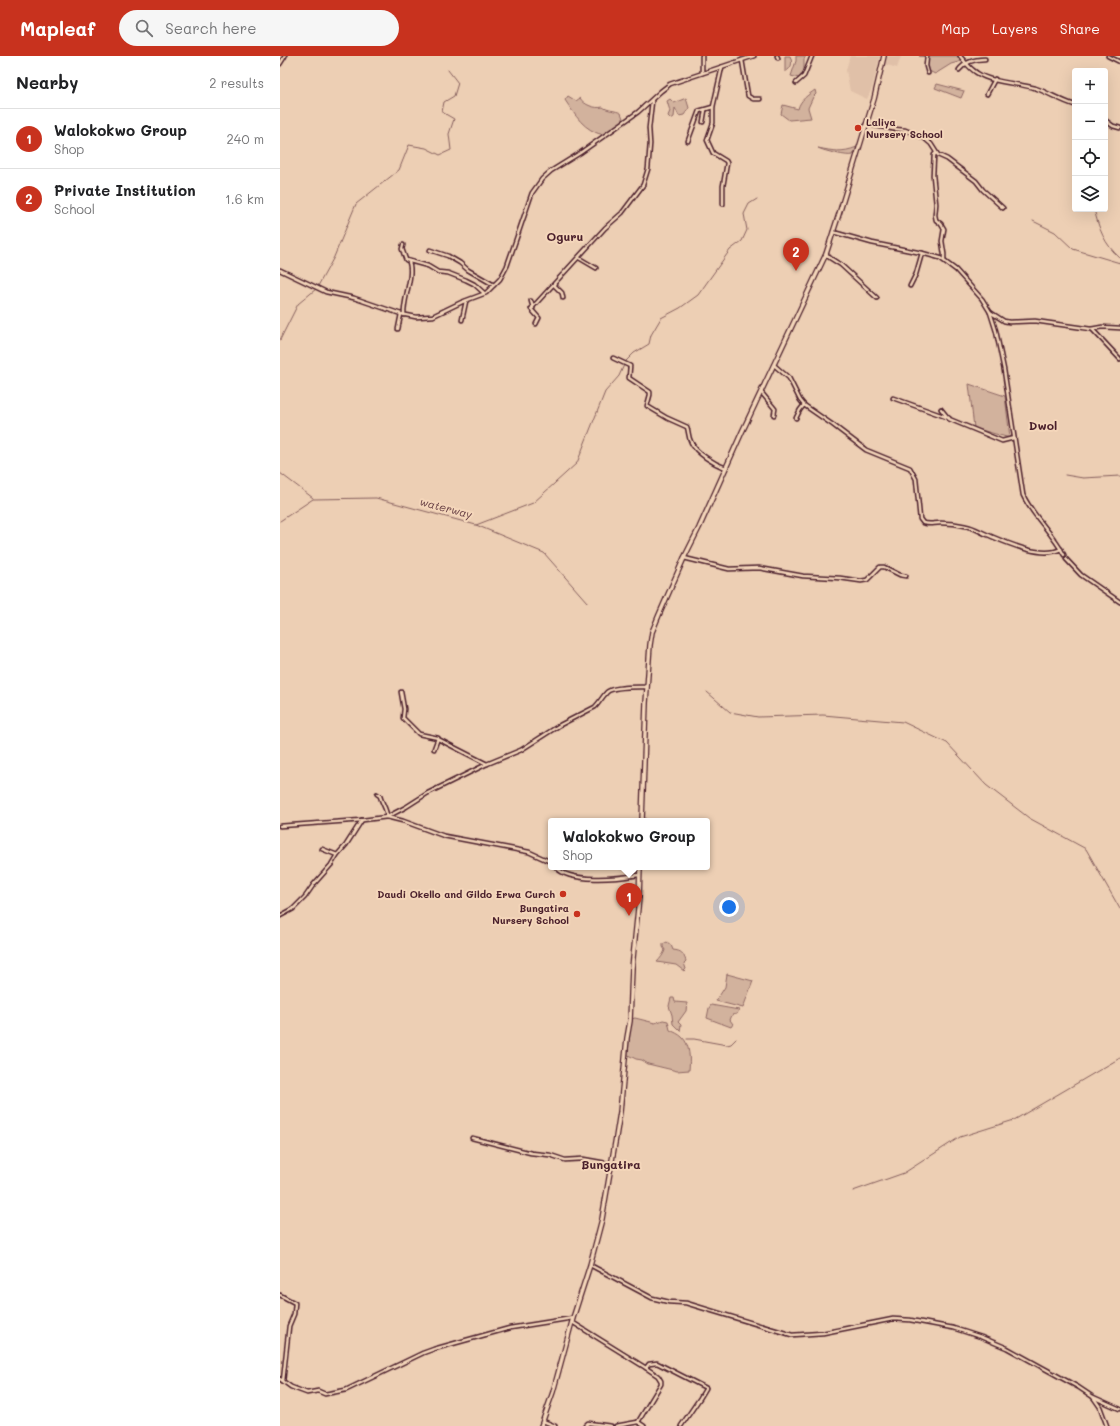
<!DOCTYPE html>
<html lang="en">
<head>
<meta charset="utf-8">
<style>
  :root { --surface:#fff; --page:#f6f6f6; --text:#202124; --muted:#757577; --line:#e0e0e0; --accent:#c8321e }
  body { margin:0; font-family:Mali,sans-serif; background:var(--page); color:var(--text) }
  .controls { position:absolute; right:12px; top:12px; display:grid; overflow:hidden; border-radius:4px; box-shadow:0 4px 16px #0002 }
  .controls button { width:36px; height:36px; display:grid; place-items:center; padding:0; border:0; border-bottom:1px solid var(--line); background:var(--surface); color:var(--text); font:20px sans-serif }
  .you { position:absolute; left:449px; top:851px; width:14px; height:14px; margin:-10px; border:3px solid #fff; border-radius:50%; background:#1a73e8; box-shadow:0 0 0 6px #1a73e833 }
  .badge { display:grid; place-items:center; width:26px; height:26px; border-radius:50%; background:var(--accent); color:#fff; font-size:13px; font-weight:700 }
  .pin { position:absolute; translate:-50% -33px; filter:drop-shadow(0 1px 2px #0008) }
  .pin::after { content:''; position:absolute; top:21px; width:14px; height:12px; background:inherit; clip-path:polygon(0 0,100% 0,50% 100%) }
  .popup { position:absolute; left:268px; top:762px; width:162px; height:52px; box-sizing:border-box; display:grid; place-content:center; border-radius:4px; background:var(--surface); filter:drop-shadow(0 1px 3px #0005); font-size:13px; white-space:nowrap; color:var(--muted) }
  .popup b { font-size:15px; color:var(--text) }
  .popup::after { content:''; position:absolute; left:50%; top:100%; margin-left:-8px; border:8px solid transparent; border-top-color:var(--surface) }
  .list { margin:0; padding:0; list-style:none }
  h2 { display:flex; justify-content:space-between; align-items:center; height:52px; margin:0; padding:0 16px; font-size:17px }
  h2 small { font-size:13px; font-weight:400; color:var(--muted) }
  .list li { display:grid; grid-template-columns:26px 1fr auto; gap:12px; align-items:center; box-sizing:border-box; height:60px; padding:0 16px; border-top:1px solid var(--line) }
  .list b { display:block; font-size:15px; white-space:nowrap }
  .list p { margin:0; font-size:13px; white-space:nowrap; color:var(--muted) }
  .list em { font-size:13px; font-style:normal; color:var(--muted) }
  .icon { flex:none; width:22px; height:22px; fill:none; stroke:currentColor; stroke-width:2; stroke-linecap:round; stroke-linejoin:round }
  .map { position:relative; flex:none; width:840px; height:1370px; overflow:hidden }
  header { display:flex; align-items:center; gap:24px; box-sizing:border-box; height:56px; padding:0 20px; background:var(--accent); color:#fff }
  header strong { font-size:19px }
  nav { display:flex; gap:22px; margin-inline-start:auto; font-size:14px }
  .search { width:280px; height:36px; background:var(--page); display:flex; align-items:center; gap:10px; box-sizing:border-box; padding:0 14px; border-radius:22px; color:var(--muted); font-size:15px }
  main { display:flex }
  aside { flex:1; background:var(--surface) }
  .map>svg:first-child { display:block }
  .built { fill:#e0c0a8 }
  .green { fill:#d2b29d; stroke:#8e6864 }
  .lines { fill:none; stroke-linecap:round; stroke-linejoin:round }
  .stream { stroke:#855f5d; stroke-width:1 }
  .street-casing { stroke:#4a1f2b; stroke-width:5.5 }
  .secondary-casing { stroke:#4a1f2b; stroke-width:6 }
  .street { stroke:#f4d6ba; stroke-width:2.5 }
  .secondary { stroke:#f4d6ba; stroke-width:3.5 }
  .poi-dot { fill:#c8321e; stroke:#f4d6ba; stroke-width:1.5 }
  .labels { text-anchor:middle; stroke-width:4; stroke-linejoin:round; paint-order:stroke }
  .poi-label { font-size:10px; font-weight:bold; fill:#4a1f2b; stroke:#f4d6ba; text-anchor:end }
  .water-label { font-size:11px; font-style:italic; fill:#623a40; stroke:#f4d6ba }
  .quarter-label { font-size:12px; font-weight:bold; fill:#4a1f2b; stroke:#f4d6ba }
</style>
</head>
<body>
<header>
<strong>Mapleaf</strong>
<div class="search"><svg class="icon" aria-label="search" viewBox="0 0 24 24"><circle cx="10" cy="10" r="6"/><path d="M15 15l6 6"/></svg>Search here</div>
<nav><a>Map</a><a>Layers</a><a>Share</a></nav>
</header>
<main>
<aside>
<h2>Nearby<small>2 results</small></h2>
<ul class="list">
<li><span class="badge">1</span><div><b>Walokokwo Group</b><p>Shop</p></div><em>240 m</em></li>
<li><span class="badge">2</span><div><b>Private Institution</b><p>School</p></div><em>1.6 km</em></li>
</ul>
</aside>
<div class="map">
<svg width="840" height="1370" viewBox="0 0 840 1370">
  <rect width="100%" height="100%" fill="#edcfb4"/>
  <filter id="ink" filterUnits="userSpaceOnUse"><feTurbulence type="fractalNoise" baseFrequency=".025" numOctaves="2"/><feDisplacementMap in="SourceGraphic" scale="8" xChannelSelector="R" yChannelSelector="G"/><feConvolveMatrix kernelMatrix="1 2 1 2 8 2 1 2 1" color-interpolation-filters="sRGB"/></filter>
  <g filter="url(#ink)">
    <g class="built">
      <path d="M570,0H600L592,32L587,43L570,35L566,14Z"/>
      <path d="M606,0H621L617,12L604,8Z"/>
    </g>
    <g class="green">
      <path d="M505,0H510C513,7 512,12 505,16Z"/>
      <path d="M516,0H526L524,3V14L519,22L511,20L516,5Z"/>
      <path d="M639,0H678L682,5L671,8L655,18L647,14L648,1Z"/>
      <path d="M657,28L684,35L681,42L655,32Z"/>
      <path d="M535,34L536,38L533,41L528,52L531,62L509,64L501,58L503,49L518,53C520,44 528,39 535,34Z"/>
      <path d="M288,40L296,45L300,42C304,49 315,53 323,51C328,55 335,54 341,57L344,65L324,79C304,75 295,59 285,44Z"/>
      <path d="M406,42L409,52L404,59L399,60L395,52L394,61L391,63L388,60L390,55L387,45L390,43L394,47Z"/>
      <path d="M577,91L573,99C568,101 544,95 538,92C553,95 562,97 577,91Z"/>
      <path d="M689,328L725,340L730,382L694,372Z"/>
      <path d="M387,886L391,889L393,894C402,895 403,897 406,905L404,907L406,913L404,915L396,909L377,906C380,903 384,898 385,894L383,891V888Z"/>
      <path d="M447,918L473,925L463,952L436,945L445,931Z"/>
      <path d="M391,942H394L395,946L407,947L406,955L398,966L401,969L400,975L393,968L392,959L389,950Z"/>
      <path d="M431,949L459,954L457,958L452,959L450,964L453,968L451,971L427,962L429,952Z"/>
      <path d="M355,962L375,967L383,964L388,965L390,974C394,976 399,978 402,981C410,988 410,1004 409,1014L397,1015L368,1008L362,1004L356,1003L348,999L351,963Z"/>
    </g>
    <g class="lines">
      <g class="stream">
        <path d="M814,153C819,173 824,188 840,202"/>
        <path d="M753,165L775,176L793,193L840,207"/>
        <path d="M38,230L54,201L76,148L119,114L129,89L146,92L160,99L171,94L169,78L174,63L162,56L164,46L174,40L178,27L168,14"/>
        <path d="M0,284L18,248L36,233"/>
        <path d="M345,306L354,297L369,288L371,279L381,262L400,252L418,239L450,194L462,185L467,174L464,158L469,148L477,143"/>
        <path d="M0,417L33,442"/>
        <path d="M785,419L803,422L840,420"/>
        <path d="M0,465L33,443L96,442L196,469L264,497L307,546"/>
        <path d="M196,469L253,447L297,407L325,336L339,320L344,309"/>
        <path d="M427,636L450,656L478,661L543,659L623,666L667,687L706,729L749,762L806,793L840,853"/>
        <path d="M407,983H414L447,989L451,988L456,983"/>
        <path d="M573,1135L624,1117L680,1081L734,1064L840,1002"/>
      </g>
      <g class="street-casing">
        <g id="street">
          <path d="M422,0V17"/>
          <path d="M497,0L498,2"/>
          <path d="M647,0L646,10L648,17"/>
          <path d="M680,0C685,6 690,13 697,17C712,27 738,27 755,32C769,37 781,45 795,49"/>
          <path d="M828,0L840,6"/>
          <path d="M462,4L468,40L473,43H480"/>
          <path d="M0,8L5,0"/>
          <path d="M442,11L433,51V67L427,84L433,97L446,105L447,107L443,130V148"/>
          <path d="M679,14C685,6 695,3 705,3"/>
          <path d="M516,27L524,20L532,0"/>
          <path d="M707,38L715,23"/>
          <path d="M825,64L833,70L840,72"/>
          <path d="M423,66L425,54"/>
          <path d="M586,68L613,73L625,74L644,82L651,88L658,99L667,103L696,125L703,134L723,152"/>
          <path d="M408,85L419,55L433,51"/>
          <path d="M656,97L654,99L653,119L656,148L655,159L656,164L661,168L664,173L662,185L664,198V204"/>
          <path d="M553,176L592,187L642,197L660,202L676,214L702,243L710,256L716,275L724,314L743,439C753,461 773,477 784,499"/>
          <path d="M123,189L122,193L126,204L148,210L158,216L168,217L186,224L194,228L204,237"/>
          <path d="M150,194L168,200L180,207L188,214L214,229"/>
          <path d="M546,198L550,202L561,209L597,242"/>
          <path d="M299,202L316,212"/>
          <path d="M0,214L46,236L74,242L121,258L136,261L153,260L182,246L206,237L220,223L227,210L252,137L262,123L271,115L300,97L358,56L381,35L390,28L474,0"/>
          <path d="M274,229L282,237L283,242"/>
          <path d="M630,230L636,218L642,197"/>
          <path d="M251,245L253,252"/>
          <path d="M710,256L724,265L729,266L755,265L811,273L822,271L840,272"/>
          <path d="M124,259C123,243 134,220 129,206"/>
          <path d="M182,264L186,245"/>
          <path d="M256,268L259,262L251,253L325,172L342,157L363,129L368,113L370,88L369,72L372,45"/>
          <path d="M118,273L121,258"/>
          <path d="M812,273L840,303"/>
          <path d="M333,302L350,310L349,322L370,336V339L367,350L387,362L407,371C409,376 408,381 411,386C416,397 434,408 446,412"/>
          <path d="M494,309L509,322L520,344L524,349L553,369L586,394L630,412L636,423L640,463L643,467C652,469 653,467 661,467C669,467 678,468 686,470C693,471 701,476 708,479C727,487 762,503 781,493"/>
          <path d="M481,336L495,353L494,359"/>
          <path d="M613,342L669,362"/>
          <path d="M661,353L669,363L722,385L734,382"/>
          <path d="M516,362L520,354L524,349"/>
          <path d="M404,502L449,513L479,512L523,520L560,522L581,525L587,524L600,511H604L620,519L626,520"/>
          <path d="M786,503L801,519L840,546"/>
          <path d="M121,636L124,653L123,662L139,678L158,682L154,693"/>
          <path d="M158,683L207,708"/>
          <path d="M97,738L100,740C102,748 107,753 107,761L126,751L148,737L207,708L241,694L280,669L315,651C320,646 322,641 327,636C333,630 358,631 367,631"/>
          <path d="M0,770L83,764L107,761L123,765L164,780L249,796L271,806"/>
          <path d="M42,793L57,799"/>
          <path d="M276,811C289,828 340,822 359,819"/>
          <path d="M0,860L13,853L25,841L34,828L51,809L57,799L66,789L82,764"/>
          <path d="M192,1082L251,1097L270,1099L285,1104L303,1103L331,1108"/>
          <path d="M310,1209L372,1242L389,1246L406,1247L512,1279L543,1277L613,1263L630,1264L673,1272L701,1281L727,1292L798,1331L813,1341L840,1353"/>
          <path d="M0,1239L15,1247L14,1258L9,1270L3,1325"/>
          <path d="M292,1266L366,1312L378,1320L381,1325V1328L358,1366L336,1370"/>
          <path d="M366,1312L369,1308L377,1307L426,1332L420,1342L401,1370"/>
          <path d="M0,1323L11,1331L27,1337L38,1335L45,1338L66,1334L143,1297L154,1293L230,1272L293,1262"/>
          <path d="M813,1341L820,1351L827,1370"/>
          <path d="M263,1365L275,1370"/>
          <path d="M358,1366L364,1370"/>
          <path d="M305,1370L308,1367L331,1370"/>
        </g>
      </g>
      <g class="secondary-casing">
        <g id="secondary">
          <path d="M362,765L366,647L370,589L372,576L379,559L404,502L419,472L462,376L546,198L559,158L594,43L604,0"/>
          <path d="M261,1370L273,1336L293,1262L310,1209L322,1163L336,1081L340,1056L347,982L350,965L352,912L359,842L360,811"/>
        </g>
      </g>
      <use href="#street" class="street"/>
      <use href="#secondary" class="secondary"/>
    </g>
  </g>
  <g class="poi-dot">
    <circle cx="578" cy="72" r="4"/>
    <circle cx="283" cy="838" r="4"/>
    <circle cx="297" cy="858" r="4"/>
  </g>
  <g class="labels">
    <g class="poi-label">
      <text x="586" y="70" text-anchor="start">Laliya<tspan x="586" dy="12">Nursery School</tspan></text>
      <text x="275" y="842">Daudi Okello and Gildo Erwa Curch</text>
      <text x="289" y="856">Bungatira<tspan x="289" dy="12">Nursery School</tspan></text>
    </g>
    <g class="water-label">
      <text transform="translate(166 452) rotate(15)" y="4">waterway</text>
    </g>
    <g class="quarter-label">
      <text x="285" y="185">Oguru</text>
      <text x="763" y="374">Dwol</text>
      <text x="331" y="1113">Bungatira</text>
    </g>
  </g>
</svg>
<div class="controls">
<button>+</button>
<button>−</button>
<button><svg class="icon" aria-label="locate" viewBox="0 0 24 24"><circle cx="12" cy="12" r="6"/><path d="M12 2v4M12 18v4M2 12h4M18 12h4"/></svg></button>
<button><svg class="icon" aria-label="layers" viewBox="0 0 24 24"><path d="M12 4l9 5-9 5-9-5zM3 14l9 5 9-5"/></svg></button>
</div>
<div class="you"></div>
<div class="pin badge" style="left:349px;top:860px">1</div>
<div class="popup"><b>Walokokwo Group</b>Shop</div>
<div class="pin badge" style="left:516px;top:215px">2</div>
</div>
</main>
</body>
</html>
